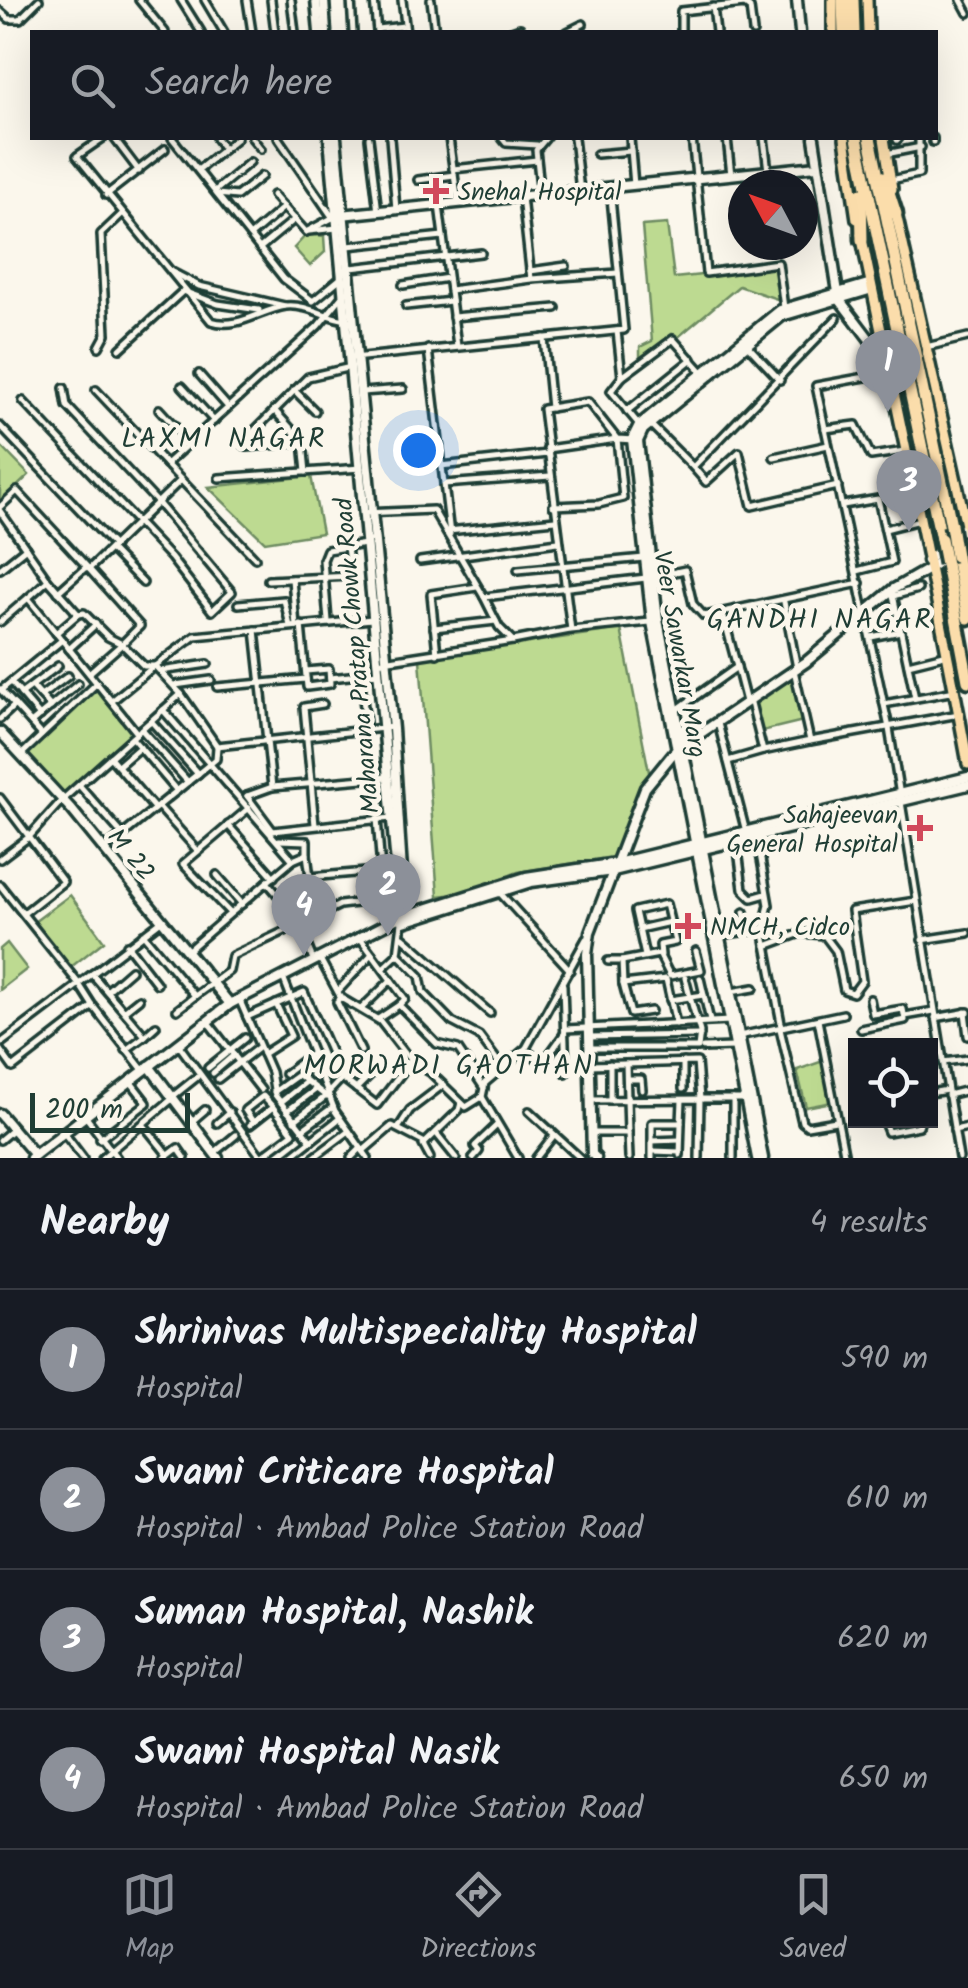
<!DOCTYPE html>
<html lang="en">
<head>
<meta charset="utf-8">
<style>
  :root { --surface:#171b24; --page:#20242c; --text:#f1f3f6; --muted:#9ea1a6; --line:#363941; --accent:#8c9099 }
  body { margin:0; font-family:Kalam,sans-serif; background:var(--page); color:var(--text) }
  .controls { position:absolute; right:30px; bottom:30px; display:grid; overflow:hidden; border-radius:0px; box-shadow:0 10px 40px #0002 }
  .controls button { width:90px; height:90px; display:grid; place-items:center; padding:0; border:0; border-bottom:2px solid var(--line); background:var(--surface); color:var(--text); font:50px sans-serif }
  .compass { position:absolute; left:728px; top:170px; width:90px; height:90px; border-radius:50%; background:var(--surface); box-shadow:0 10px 40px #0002; rotate:311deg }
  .scale { position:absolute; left:30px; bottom:25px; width:160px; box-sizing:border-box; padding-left:10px; border:5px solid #1f3d34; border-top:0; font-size:28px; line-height:35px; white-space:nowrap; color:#1f3d34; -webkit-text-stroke:8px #fbf7ec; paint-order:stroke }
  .you { position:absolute; left:418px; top:450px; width:35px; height:35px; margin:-25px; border:8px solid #fff; border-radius:50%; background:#1a73e8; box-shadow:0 0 0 15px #1a73e833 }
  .badge { display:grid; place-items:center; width:65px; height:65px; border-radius:50%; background:var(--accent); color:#fff; font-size:32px; font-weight:700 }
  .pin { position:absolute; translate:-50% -82px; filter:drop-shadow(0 2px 5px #0008) }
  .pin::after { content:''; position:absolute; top:52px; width:35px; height:30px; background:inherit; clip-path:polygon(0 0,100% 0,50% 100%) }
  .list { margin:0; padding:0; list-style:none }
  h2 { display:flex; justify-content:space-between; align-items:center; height:130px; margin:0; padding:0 40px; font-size:42px }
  h2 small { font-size:32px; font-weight:400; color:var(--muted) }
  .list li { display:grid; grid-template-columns:65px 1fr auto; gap:30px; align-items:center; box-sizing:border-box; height:140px; padding:0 40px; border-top:2px solid var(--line) }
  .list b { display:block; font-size:38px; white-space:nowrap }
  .list p { margin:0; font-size:32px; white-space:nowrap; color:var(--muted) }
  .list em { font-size:32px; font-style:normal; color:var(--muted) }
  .icon { flex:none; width:55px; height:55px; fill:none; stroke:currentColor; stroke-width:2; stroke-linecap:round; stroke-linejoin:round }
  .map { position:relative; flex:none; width:968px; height:1158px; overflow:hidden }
  .search { position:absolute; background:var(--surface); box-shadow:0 10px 40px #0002; left:30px; right:30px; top:30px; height:110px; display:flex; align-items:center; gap:25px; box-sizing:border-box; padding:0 35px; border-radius:0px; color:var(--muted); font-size:38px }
  .sheet { height:690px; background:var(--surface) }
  nav { display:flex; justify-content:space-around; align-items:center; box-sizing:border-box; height:140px; border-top:2px solid var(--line); background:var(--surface); font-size:28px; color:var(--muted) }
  nav a { display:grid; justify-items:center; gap:5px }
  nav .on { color:var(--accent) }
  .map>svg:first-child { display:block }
  .green { fill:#bdda91; stroke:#6e8c62; stroke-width:2.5 }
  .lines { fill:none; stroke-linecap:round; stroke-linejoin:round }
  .street-casing { stroke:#1f3d34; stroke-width:12 }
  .secondary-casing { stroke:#1f3d34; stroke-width:15 }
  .primary-casing { stroke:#1f3d34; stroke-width:16 }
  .highway-casing { stroke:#1f3d34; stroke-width:19 }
  .street { stroke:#fbf7ec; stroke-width:5 }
  .secondary { stroke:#fbf7ec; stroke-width:8 }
  .primary { stroke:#fbddab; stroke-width:9 }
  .highway { stroke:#fbddab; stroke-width:11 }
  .highway-bridge-casing { stroke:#1f3d34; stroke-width:19; stroke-linecap:butt }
  .highway-bridge { stroke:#fbddab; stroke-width:11 }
  .poi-dot { fill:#d1495b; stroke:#fbf7ec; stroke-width:4 }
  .labels { text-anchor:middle; stroke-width:9; stroke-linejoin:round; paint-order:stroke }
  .poi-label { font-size:25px; fill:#1f3d34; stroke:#fbf7ec; text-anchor:start }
  .street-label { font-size:25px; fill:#1f3d34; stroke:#fbf7ec }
  .neighbourhood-label { font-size:28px; letter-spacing:2.5px; fill:#1f3d34; stroke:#fbf7ec }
</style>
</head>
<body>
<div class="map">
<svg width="968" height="1158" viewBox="0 0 968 1158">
  <rect width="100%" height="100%" fill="#fbf7ec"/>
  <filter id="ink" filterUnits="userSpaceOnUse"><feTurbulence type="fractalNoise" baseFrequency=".01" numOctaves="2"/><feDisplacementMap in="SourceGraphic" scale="20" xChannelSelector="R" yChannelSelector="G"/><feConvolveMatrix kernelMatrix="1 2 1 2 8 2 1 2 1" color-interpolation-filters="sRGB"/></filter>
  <g filter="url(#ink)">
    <g class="green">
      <path d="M667,224L674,278L773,267L783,301L739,286L676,339L672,334L640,359V347L652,341L642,226Z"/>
      <path d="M307,234L324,236L325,252L310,266L294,248Z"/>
      <path d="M0,445L29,475L0,503Z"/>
      <path d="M311,476L322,533L265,542L208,487Z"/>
      <path d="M621,629L650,777L641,788L619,856L518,872L463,893L438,896L420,659Z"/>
      <path d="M792,678L803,721L762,731L754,703Z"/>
      <path d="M98,686L134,732L64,795L25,756Z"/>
      <path d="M70,895L104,941L71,967L34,922Z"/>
      <path d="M7,943L27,969L0,990V949Z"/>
      <path d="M826,1060L832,1102L806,1107L797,1070Z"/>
    </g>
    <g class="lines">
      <g class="street-casing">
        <g id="street">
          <path d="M139,0L165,32"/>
          <path d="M181,0L201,32"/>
          <path d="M205,0L224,32"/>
          <path d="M247,0L252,32"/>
          <path d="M271,0L275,32"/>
          <path d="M291,0L295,32"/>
          <path d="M351,0L353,32"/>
          <path d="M374,0L377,32"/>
          <path d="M402,0L406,32"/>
          <path d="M431,0L435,32"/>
          <path d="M961,0L968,13"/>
          <path d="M713,7L716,32"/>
          <path d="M0,11L9,19H20L39,0"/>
          <path d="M377,29L404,26"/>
          <path d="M509,32L520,28"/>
          <path d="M567,32L583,24"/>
          <path d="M681,32V11L745,4L750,8L753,32"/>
          <path d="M103,138L77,156L211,321C238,330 260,310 286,306C309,304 328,319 348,320"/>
          <path d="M114,138L139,171"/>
          <path d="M172,138L284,279L313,301L342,277"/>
          <path d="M252,138L261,149"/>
          <path d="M278,138L333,218"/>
          <path d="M369,138L378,212"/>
          <path d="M390,138L396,209"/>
          <path d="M449,138L458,203"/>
          <path d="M502,138L506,143L537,145"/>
          <path d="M574,138L580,191"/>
          <path d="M630,138L634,185"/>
          <path d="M692,138L706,273L778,263L784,308"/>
          <path d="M727,138L731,175"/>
          <path d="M764,138L768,171"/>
          <path d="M933,138V142"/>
          <path d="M897,140L899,138"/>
          <path d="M224,149L237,138"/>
          <path d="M597,154L631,151"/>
          <path d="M886,154L921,147"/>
          <path d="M453,169L537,160"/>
          <path d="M198,170L224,149L216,138"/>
          <path d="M418,180L454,175"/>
          <path d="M891,180L919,174V138"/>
          <path d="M215,191L250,162"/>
          <path d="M217,194L237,196L262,176"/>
          <path d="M106,195L165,149"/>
          <path d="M273,195L306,232"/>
          <path d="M541,195L536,150L546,138"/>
          <path d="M439,205L457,346"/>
          <path d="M309,231L337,228"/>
          <path d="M306,232L334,217"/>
          <path d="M250,236L284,207"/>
          <path d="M348,246L443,236"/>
          <path d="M260,248L295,219"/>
          <path d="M351,268L481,253"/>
          <path d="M530,271L566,266"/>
          <path d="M172,272L199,286L285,306"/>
          <path d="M531,279L618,273"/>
          <path d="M403,285L448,278"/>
          <path d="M450,290L531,279L522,197"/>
          <path d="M406,306L451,301"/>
          <path d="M453,317L556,308"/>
          <path d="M617,331L622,377"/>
          <path d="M544,338L551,408"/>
          <path d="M748,346L780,380"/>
          <path d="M99,347L106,334L101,234L122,214"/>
          <path d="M926,347L968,337"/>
          <path d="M120,349L183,291L218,304L259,310"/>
          <path d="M428,349L450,534"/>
          <path d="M353,358L624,330L610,188"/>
          <path d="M887,373L816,386L889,728L959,1158"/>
          <path d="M199,374L228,407"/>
          <path d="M182,386L214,421"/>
          <path d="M96,390L255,558"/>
          <path d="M294,390L315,411"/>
          <path d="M362,392L403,389"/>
          <path d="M23,401L171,558L212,611L232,592L158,503L67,406L64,388"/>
          <path d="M159,409L190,443"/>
          <path d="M274,410L303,442L306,472"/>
          <path d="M627,411L692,359"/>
          <path d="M650,424L693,467L837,318"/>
          <path d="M0,426L114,546"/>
          <path d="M641,427L611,391L622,377L673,339L705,375"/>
          <path d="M825,429L856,425L871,456L905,451"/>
          <path d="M634,440L617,439L588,402L543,409L571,630L650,622"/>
          <path d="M303,442L247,447L242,443L308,377L351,367"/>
          <path d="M547,449L617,439L623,498L599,504L553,506"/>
          <path d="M774,457L828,445"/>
          <path d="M166,464L318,326L344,294"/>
          <path d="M441,466L547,454"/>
          <path d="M693,467L706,482L739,452L752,506L838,486"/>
          <path d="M219,478L361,468"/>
          <path d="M444,484L550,476"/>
          <path d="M843,505L878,499L892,562L857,571"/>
          <path d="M0,507L17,491L89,569"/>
          <path d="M0,511L48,580L78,614L84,613L108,637L122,644L89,673"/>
          <path d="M363,513L433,510L484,597L646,578"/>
          <path d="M885,529L920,520"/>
          <path d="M448,531L555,520"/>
          <path d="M347,547L353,596"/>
          <path d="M110,549L143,583"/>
          <path d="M420,561L558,542"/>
          <path d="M0,569L26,548"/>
          <path d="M518,570L644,558"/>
          <path d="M652,577L685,570L693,604L704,616L860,583"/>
          <path d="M292,579L296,626"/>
          <path d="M268,580L351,576"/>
          <path d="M892,590L915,698"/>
          <path d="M58,592L86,567"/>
          <path d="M893,596L918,589"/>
          <path d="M484,597L499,627L513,641L570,630"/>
          <path d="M28,598L48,580"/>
          <path d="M784,602L797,668"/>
          <path d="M238,604L284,600L290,626"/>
          <path d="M328,621L323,560L327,550L366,544"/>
          <path d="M0,622L28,598L137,733"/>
          <path d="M301,625L307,687L330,684L329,669L306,671"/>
          <path d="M434,628L496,621"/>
          <path d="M255,630L272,787L386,777"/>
          <path d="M56,633L78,614"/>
          <path d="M871,637L901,631"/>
          <path d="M69,649L96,624"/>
          <path d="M437,654L431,594L477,587"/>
          <path d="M377,662L513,641"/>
          <path d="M908,664L948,654"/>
          <path d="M155,666H144L122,644L140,626L89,569L181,480"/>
          <path d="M737,667L746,702"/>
          <path d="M161,671L208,664"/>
          <path d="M360,675L367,731"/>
          <path d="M330,678L378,673"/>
          <path d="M11,682L40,716"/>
          <path d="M175,685L211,680"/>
          <path d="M32,686L51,707"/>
          <path d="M217,687L306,679"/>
          <path d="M0,689L42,735"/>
          <path d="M1,690L62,640"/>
          <path d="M21,694L58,666"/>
          <path d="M181,694L155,666L195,636L372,619"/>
          <path d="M41,696L68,676"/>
          <path d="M112,701L152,668"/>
          <path d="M884,704L955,691"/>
          <path d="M163,710L293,860L267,882"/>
          <path d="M675,711L737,667L723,614"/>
          <path d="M0,719L15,705"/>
          <path d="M151,721L198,774"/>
          <path d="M31,723L78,684"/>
          <path d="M718,723L746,832"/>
          <path d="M141,729L188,782"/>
          <path d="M132,738L177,791"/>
          <path d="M810,741L959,714"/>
          <path d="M763,751L810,741L794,670"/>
          <path d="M21,755L97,683"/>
          <path d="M110,757L154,808"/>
          <path d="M728,761L763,751L750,699"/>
          <path d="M118,766L140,747"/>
          <path d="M79,785L123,835"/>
          <path d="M247,796L273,831"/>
          <path d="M247,796L272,787"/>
          <path d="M0,798L63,882L24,913"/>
          <path d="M158,806L198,851"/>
          <path d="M377,818L381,870"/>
          <path d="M228,825L274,877"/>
          <path d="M315,825L304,707L323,704"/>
          <path d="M273,831L391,818"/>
          <path d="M757,837L769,905L763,929"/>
          <path d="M279,840L307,841V854"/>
          <path d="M737,842L743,889L752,898L766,894"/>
          <path d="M104,850L216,759L217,747"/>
          <path d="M0,859L29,837L62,800L181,694L217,746L393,727"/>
          <path d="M293,860L307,854L310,877L399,869"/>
          <path d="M217,875L242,904"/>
          <path d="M0,885L79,984L161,921"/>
          <path d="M500,893L570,970"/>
          <path d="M282,900L310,877"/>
          <path d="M744,912L748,931"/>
          <path d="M230,913L183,864L249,808"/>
          <path d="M402,922L398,954L420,976L423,992L452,1022L479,1036L502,1067"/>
          <path d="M639,929L670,922"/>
          <path d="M143,934L195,996L177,1010"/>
          <path d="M719,935L763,929L782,1028"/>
          <path d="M403,937L490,1013"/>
          <path d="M361,939L405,999L399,1005L437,1044L458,1049L484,1088"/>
          <path d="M922,940L968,933"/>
          <path d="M127,945L157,984"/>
          <path d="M766,946L801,933L824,935L836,951L844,990L853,993L862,981L852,911L916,901"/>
          <path d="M186,952L267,882L295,915L314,962"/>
          <path d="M645,956L635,911L666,904L675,942L660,945L661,955"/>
          <path d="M320,959L341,998L380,1021L411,1061L430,1072L466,1107L482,1097"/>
          <path d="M608,961H622L623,984"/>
          <path d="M622,961L659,954L670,976L701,970L696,951"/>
          <path d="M383,968L398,954"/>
          <path d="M92,974L145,1036L126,1050"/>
          <path d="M283,977L335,1111L368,1158"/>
          <path d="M700,978L710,1021"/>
          <path d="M563,985L566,1073"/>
          <path d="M107,991L131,970"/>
          <path d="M338,991L372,954"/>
          <path d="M731,992L754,988"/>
          <path d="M195,996L229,971L232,956L340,905L373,901"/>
          <path d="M340,996L337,1002L361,1051"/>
          <path d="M670,1000L690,997L685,978"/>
          <path d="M240,1001L271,1072L275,1095L311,1141"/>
          <path d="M93,1006L143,1070"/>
          <path d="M361,1009L391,980"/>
          <path d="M124,1011L139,999"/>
          <path d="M651,1011L631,1014L623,984L666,979L676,1024"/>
          <path d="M965,1012L968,1036"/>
          <path d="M905,1016L934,1011"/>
          <path d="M247,1017L304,992L342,1078L356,1065"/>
          <path d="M935,1018L968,1012"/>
          <path d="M378,1019L399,1005"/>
          <path d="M818,1020L845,1158"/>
          <path d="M207,1021L261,1090"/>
          <path d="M565,1029L731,1021"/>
          <path d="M780,1029L802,1122L807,1126L836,1121"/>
          <path d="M861,1029L905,1020L903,1009L873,1014L870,999"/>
          <path d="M145,1036L156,1026"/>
          <path d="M739,1036L843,1014"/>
          <path d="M589,1037L700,1035"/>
          <path d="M0,1044L78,985"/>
          <path d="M178,1044L262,1158"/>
          <path d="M589,1048H698L700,1032L690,997L704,995"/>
          <path d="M703,1048L734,1047"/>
          <path d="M0,1050L13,1068L93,1006L79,984"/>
          <path d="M263,1054L291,1036L276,1004"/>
          <path d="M531,1054L543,1063L564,1034"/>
          <path d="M943,1062L968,1059"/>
          <path d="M610,1064V1100"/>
          <path d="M626,1064L628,1133"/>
          <path d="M589,1065L697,1062L700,1099H746"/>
          <path d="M208,1068L245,1038"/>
          <path d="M213,1073L234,1055"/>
          <path d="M285,1074L313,1053"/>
          <path d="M299,1075L327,1097"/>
          <path d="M218,1079L259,1047"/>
          <path d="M627,1079H641L642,1090"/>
          <path d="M356,1089L378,1067"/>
          <path d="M683,1089V1062"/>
          <path d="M274,1092L316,1062"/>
          <path d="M328,1093L342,1078L377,1105L411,1061"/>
          <path d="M930,1093L947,1090"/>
          <path d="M948,1095L968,1090"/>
          <path d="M172,1097L197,1077"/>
          <path d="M733,1099V1158"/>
          <path d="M592,1100L700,1099L699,1158"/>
          <path d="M281,1102L306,1082"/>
          <path d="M287,1111L315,1090"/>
          <path d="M529,1111L580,1158"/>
          <path d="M86,1117L117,1158"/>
          <path d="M883,1120L888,1132L919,1126L921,1120"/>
          <path d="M294,1121L326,1096"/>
          <path d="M191,1122L205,1110"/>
          <path d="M253,1122L245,1110L263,1096L272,1106"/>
          <path d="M217,1123L230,1112"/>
          <path d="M143,1124L168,1155"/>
          <path d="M250,1125L273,1107L293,1133L261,1157"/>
          <path d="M399,1127L410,1110L443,1085"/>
          <path d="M302,1130L333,1107"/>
          <path d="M954,1130L968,1127"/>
          <path d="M64,1133L83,1158"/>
          <path d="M436,1133L456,1158"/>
          <path d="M591,1133H628L629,1158"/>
          <path d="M100,1139L147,1103L130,1081"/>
          <path d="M0,1140L13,1129"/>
          <path d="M652,1141L680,1140"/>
          <path d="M363,1151L392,1126L425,1143"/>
          <path d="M653,1151L680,1152"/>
          <path d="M214,1153L236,1135"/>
          <path d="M680,1155L681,1123"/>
          <path d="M102,1158L172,1099"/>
          <path d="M165,1158L178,1148L185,1158"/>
          <path d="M289,1158L340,1118"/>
          <path d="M313,1158L349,1131"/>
          <path d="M351,1158L361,1148"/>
          <path d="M430,1158L423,1145L459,1110L461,1103"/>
          <path d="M473,1158L479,1151L475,1146L497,1125"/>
          <path d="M518,1158L482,1097L485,1083L526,1048L586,939"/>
          <path d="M536,1158L554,1135"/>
          <path d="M652,1158V1123H681L682,1100"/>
        </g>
      </g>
      <g class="secondary-casing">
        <g id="secondary">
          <path d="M316,0L319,32"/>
          <path d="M324,0L326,32"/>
          <path d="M797,0L800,32"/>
          <path d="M329,138L401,919"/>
          <path d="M336,138L393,729L405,919"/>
          <path d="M814,138L839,299L883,357"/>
          <path d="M341,215L817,166"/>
          <path d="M927,561L968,524"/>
          <path d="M0,732L72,810L230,1004"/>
          <path d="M404,922L531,882L613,871L968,785"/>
          <path d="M149,1066L218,1158"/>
          <path d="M0,1114L35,1155"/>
          <path d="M31,1158L230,1004L400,917L526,877L617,863L968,777"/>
          <path d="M596,1158L592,1154L587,954L590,932L645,788L676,750L806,662L892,590L932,567L968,539"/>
          <path d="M757,1158L652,622L632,439L639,425L780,310L868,284"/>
          <path d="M763,1158L658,620L638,441L643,430L782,316L869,290"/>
        </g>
      </g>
      <g class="primary-casing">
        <g id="primary">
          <path d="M833,0V32"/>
          <path d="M867,0L868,32"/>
          <path d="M845,138L857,219"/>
          <path d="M884,138L892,189"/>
          <path d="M895,209L968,534"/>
          <path d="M861,234C897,410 936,586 968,764"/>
        </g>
      </g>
      <g class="highway-casing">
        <g id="highway">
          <path d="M843,0L844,32"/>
          <path d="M853,0L854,32"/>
          <path d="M857,138L941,539"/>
          <path d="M870,138L951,525"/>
          <path d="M884,177L896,214"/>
          <path d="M861,194L862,240"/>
          <path d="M956,556L968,618"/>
          <path d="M946,564L968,681"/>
        </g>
      </g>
      <use href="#street" class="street"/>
      <use href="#secondary" class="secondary"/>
      <use href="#primary" class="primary"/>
      <use href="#highway" class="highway"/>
      <g class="highway-bridge-casing">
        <g id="highway-bridge">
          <path d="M951,525L956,556"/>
          <path d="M941,539L946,564"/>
        </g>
      </g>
      <use href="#highway-bridge" class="highway-bridge"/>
    </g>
  </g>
  <g class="poi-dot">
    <path d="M431 176h10v10h10v10h-10v10h-10v-10h-10v-10h10z"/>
    <path d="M915 813h10v10h10v10h-10v10h-10v-10h-10v-10h10z"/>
    <path d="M683 911h10v10h10v10h-10v10h-10v-10h-10v-10h10z"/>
  </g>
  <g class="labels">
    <g class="poi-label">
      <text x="458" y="200">Snehal Hospital</text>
      <text x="898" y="823" text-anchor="end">Sahajeevan<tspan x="898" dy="29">General Hospital</tspan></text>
      <text x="710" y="935">NMCH, Cidco</text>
    </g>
    <g class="street-label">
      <text transform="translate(681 654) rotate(80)" y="9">Veer Sawarkar Marg</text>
      <text transform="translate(356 656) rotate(-95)" y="9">Maharana Pratap Chowk Road</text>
      <text transform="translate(132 854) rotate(51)" y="9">M 22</text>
    </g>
    <g class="neighbourhood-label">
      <text x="224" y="447">LAXMI NAGAR</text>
      <text x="820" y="628">GANDHI NAGAR</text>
      <text x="449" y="1074">MORWADI GAOTHAN</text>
    </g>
  </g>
</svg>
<div class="controls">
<button><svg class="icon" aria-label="locate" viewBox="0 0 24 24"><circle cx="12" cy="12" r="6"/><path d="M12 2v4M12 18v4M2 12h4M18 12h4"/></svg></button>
</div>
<svg class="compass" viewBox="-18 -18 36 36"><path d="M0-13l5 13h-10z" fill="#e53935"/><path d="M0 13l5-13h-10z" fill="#9ea1a6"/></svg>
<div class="scale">200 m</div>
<div class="you"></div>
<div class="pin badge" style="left:888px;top:412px">1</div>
<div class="pin badge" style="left:388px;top:936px">2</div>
<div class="pin badge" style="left:909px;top:532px">3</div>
<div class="pin badge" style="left:304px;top:956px">4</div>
<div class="search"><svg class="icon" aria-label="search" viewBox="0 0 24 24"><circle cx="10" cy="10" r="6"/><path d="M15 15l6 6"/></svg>Search here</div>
</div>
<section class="sheet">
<h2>Nearby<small>4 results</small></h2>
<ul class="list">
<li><span class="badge">1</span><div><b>Shrinivas Multispeciality Hospital</b><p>Hospital</p></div><em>590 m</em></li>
<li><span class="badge">2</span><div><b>Swami Criticare Hospital</b><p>Hospital · Ambad Police Station Road</p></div><em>610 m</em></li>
<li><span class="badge">3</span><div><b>Suman Hospital, Nashik</b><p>Hospital</p></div><em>620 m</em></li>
<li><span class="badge">4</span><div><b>Swami Hospital Nasik</b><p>Hospital · Ambad Police Station Road</p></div><em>650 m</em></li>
</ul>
</section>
<nav>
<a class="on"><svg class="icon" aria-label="map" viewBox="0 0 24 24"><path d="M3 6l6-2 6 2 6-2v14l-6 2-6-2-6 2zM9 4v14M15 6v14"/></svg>Map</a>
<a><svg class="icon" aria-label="directions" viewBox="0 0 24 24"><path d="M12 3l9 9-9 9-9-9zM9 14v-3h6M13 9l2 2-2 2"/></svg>Directions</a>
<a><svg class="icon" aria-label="saved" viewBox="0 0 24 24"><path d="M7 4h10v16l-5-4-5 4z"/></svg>Saved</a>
</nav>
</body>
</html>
